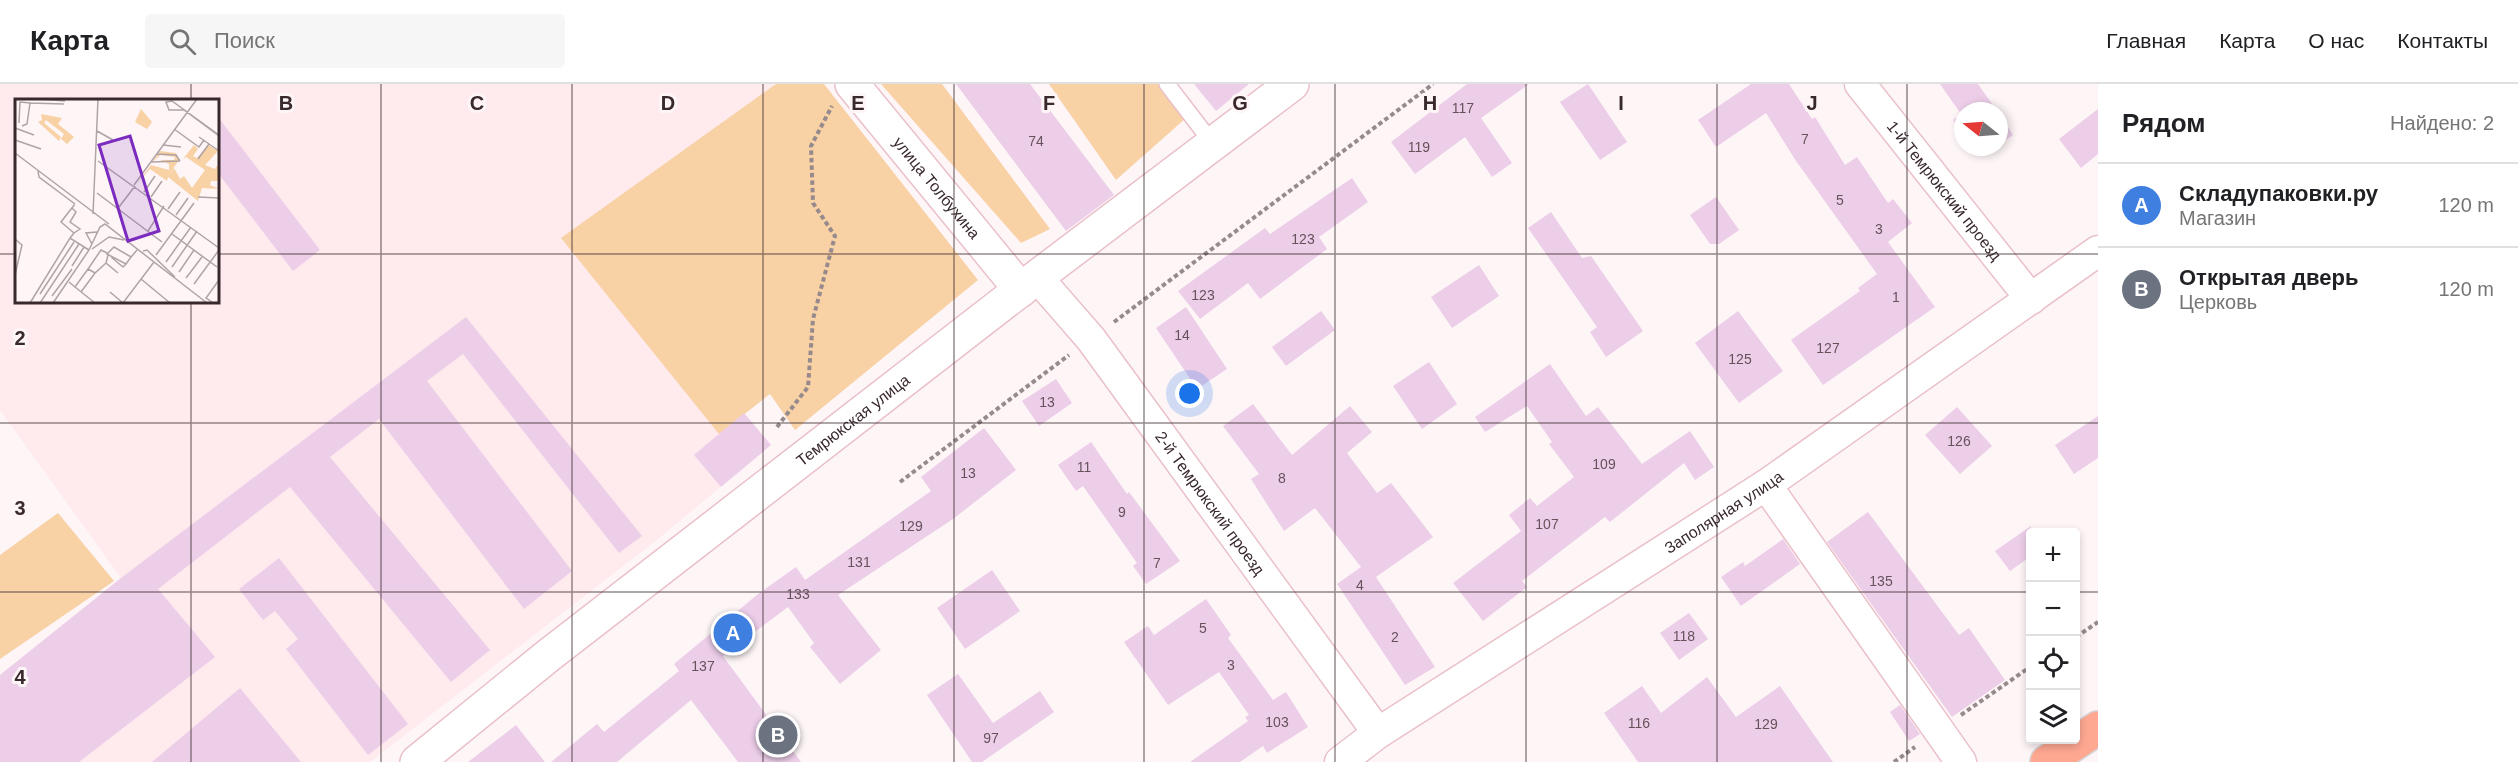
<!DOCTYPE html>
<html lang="ru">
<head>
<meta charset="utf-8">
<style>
  :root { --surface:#fff; --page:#f6f6f6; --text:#202124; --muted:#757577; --line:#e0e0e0; --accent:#db2777 }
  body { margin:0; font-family:Arial,sans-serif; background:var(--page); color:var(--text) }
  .controls { position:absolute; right:18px; bottom:18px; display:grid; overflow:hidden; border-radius:6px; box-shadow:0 3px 9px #0003 }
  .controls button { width:54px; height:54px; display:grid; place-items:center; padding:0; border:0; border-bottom:2px solid var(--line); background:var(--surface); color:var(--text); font:30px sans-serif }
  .compass { position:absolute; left:1954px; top:18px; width:54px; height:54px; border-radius:50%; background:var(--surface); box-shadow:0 3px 9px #0003; rotate:287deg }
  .you { position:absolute; left:1190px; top:310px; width:21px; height:21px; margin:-15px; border:4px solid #fff; border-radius:50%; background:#1a73e8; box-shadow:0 0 0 9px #1a73e833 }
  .badge { display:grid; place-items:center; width:39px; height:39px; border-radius:50%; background:var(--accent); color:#fff; font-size:20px; font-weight:700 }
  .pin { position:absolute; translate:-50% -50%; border:3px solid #fff; box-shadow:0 2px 6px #0006 }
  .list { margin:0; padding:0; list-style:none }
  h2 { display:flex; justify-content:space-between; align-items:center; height:78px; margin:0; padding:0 24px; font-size:26px }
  h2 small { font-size:20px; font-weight:400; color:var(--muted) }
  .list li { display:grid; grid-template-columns:39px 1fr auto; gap:18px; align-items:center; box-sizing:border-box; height:84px; padding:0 24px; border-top:2px solid var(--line) }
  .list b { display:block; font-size:22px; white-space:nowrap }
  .list p { margin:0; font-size:20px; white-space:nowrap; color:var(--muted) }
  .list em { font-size:20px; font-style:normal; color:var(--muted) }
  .icon { flex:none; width:33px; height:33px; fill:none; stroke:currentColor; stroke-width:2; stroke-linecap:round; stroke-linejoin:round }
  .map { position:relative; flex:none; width:2098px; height:678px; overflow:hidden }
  header { display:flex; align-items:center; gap:36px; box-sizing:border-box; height:84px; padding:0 30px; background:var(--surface); border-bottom:2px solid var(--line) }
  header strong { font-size:28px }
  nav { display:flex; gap:33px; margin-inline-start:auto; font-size:21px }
  .search { width:420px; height:54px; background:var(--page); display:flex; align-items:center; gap:15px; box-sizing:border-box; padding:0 21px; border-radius:6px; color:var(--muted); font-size:22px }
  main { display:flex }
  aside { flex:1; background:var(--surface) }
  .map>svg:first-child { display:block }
  .built { fill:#ffeaee; fill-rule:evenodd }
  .green { fill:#f8d1a5 }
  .building { fill:#edcee9 }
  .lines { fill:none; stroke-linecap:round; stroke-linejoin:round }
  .service-casing { stroke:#eac0c9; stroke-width:18 }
  .minor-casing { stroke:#eac0c9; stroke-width:33 }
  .tertiary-casing { stroke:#eac0c9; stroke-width:36 }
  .trunk-casing { stroke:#d7d4d5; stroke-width:36 }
  .path { stroke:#978a8d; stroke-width:4; stroke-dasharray:4.5 3; stroke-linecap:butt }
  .service { stroke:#fff; stroke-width:15 }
  .minor { stroke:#fff; stroke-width:30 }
  .tertiary { stroke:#fff; stroke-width:33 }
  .trunk { stroke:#fea892; stroke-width:33 }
  .grid { fill:none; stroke:#39292c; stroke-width:1.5; stroke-opacity:0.55 }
  .labels { text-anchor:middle; stroke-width:6; stroke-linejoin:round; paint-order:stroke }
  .number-label { font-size:14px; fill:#66525b }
  .street-label { font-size:16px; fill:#39292c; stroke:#fef5f7 }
  .inset-road { fill:none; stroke:#afa3a6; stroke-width:1.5 }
  .view { fill:#7b2cbf; fill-opacity:0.15; stroke:#7b2cbf; stroke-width:3 }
  .inset-edge { fill:none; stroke:#39292c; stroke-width:3 }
  .grid-label { font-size:20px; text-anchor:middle; font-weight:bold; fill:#39292c; stroke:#fef5f7; stroke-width:6; stroke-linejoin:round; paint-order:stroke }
</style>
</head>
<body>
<header>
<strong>Карта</strong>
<div class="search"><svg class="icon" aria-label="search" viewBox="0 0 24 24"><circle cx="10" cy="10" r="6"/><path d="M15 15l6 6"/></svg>Поиск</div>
<nav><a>Главная</a><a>Карта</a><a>О нас</a><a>Контакты</a></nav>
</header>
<main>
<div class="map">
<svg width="2098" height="678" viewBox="0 0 2098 678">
  <rect width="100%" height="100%" fill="#fef5f7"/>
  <path class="built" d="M0,0H776L562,154L719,350L744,329L771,361L658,455L370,678H0V591L121,494L0,326ZM16,16H218V218H16Z"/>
  <g class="green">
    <path d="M776,0H824L978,196L795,346L770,310L719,350L561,154Z"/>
    <path d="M881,0H942L1050,145L1021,159Z"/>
    <path d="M1049,0H1174L1195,26L1116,96Z"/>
    <path d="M58,429L114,497L0,575V471Z"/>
  </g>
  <g class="building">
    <path d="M956,0H1030L1114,111L1066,147Z"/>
    <path d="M1194,0H1249L1216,27Z"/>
    <path d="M1467,0H1529L1481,34L1512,79L1492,93L1465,53L1415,90L1391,58Z"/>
    <path d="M1588,0L1627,58L1600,76L1560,18Z"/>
    <path d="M1751,0H1789L1812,35L1815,33L1845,81L1857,73L1888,119L1893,115L1912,139L1888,158L1935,223L1823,301L1791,256L1860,207L1858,204L1877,190L1796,77L1766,29L1716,63L1698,36Z"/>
    <path d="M1940,0H1978L1997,27H1963V51L1953,36L1961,30Z"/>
    <path d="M2098,25V70L2081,84L2059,55Z"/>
    <path d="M1999,30L2013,51L1999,60Z"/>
    <path d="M218,33L320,166L293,187L218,89Z"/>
    <path d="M1352,94L1368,118L1319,153L1327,165L1260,215L1248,199L1200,235L1178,207L1265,144L1270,150Z"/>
    <path d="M1716,113L1739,146L1719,160H1710L1690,131Z"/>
    <path d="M1551,128L1582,174L1591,172L1643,247L1606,273L1590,248L1597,243L1528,144Z"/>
    <path d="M1479,181L1499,212L1452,244L1431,213Z"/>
    <path d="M1186,223L1227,285L1197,305L1156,244Z"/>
    <path d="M1321,227L1335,246L1286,282L1272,263Z"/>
    <path d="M1738,227L1783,287L1739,319L1695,259Z"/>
    <path d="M466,233L642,452L619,469L463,270L427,297L572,487L524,525L379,335L330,373L490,566L451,598L290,403L158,505L215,573L79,678H0V591L121,494Z"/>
    <path d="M1429,278L1457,320L1422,345L1393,302Z"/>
    <path d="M1550,280L1586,332L1598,323L1642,380L1690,347L1714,383L1695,396L1684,379L1610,438L1605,433L1522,497L1527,503L1483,537L1453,499L1521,447L1509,431L1530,414L1537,422L1574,393L1549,360L1552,358L1527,322L1485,348L1475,333Z"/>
    <path d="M1056,295L1072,319L1039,342L1022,317Z"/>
    <path d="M1253,320L1292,371L1350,322L1372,348L1347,369L1377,409L1391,399L1433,453L1376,493L1435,583L1405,601L1337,500L1361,483L1315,424L1284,447L1251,395L1259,390L1223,342Z"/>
    <path d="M1957,323L1992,362L1960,390L1925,351Z"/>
    <path d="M744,329L771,361L721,403L694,371Z"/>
    <path d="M2098,332V374L2074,390L2055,361Z"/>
    <path d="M984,344L1016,386L953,435L838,511L881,566L840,600L810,563L814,559L788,523L723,572L801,678H738L691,616L617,678H551L597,640L604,648L679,587L674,580L758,510L796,483L805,496L931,407L921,393Z"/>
    <path d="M1091,358L1127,410L1129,408L1180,477L1146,500L1133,482L1137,479L1083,402L1076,407L1058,381Z"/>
    <path d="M1868,428L1959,551L1969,544L2005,596L1952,633L1827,458Z"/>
    <path d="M2031,442V472L2010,487L1995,467Z"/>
    <path d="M1783,455L1800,480L1741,522L1721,493L1743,478L1745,482Z"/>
    <path d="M279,474L408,640L368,671L286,565L298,555L275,527L263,536L239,505Z"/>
    <path d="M992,486L1020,527L965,565L937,524Z"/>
    <path d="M1206,515L1231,551L1228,554L1273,616L1286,608L1308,643L1267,669L1263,662L1240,678H1190L1248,637L1245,633L1249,631L1219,588L1168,621L1124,558L1148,542L1154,551Z"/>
    <path d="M1689,529L1708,555L1679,576L1660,549Z"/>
    <path d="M958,590L993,639L1040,607L1054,628L982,678H972L927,611Z"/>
    <path d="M1707,593L1736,633L1780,602L1833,678H1638L1604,629L1642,602L1661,629Z"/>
    <path d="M240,604L301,678H152Z"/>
    <path d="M1900,621L1920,650L1909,657L1890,628Z"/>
    <path d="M516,641L545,678H468Z"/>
  </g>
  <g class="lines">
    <g class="service-casing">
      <path id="service" d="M1167,0L1213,60"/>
    </g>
    <g class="minor-casing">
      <g id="minor">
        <path id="s1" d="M1860,0L2031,215"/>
        <path id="s2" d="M1037,193L1091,255L1378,649"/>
        <path d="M1766,401L1961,678"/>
        <path id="s3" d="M1340,678L1378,649L1766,401L2098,167"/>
      </g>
    </g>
    <g class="tertiary-casing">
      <g id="tertiary">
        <path id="s4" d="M852,0L1021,206"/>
        <path id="s5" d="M417,678L549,571L1037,193L1292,0"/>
      </g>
    </g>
    <g class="trunk-casing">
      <path id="trunk" d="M2047,678L2098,644"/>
    </g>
    <g class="path">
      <path d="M1114,238L1433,0"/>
      <path d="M777,343L808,303L813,235L835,152L813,119L811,62L832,22"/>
      <path d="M900,398L1069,271"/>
      <path d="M2076,553L2098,538"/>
      <path d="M1961,631L2030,583"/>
      <path d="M1894,678L1915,663"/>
    </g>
    <use href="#service" class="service"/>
    <use href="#minor" class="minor"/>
    <use href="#tertiary" class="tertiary"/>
    <use href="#trunk" class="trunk"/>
  </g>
  <path class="grid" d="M191,0V16M381,0V678M572,0V678M763,0V678M954,0V678M1144,0V678M1335,0V678M1526,0V678M1717,0V678M1907,0V678M0,170H16M218,170H2098M191,218V678M0,339H2098M0,508H2030M2076,508H2098"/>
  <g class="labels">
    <g class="number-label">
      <text x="1463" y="29">117</text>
      <text x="1805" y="60">7</text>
      <text x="1036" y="62">74</text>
      <text x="1419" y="68">119</text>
      <text x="1840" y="121">5</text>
      <text x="1879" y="150">3</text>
      <text x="1303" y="160">123</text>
      <text x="1203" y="216">123</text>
      <text x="1896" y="218">1</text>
      <text x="1182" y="256">14</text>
      <text x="1828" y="269">127</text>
      <text x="1740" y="280">125</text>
      <text x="1047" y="323">13</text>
      <text x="1959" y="362">126</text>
      <text x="1604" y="385">109</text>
      <text x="1084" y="388">11</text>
      <text x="968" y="394">13</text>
      <text x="1282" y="399">8</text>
      <text x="1122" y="433">9</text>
      <text x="1547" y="445">107</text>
      <text x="911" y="447">129</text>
      <text x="859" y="483">131</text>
      <text x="1157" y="484">7</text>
      <text x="1881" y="502">135</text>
      <text x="1360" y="506">4</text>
      <text x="798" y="515">133</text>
      <text x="1203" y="549">5</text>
      <text x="1684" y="557">118</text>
      <text x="1395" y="558">2</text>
      <text x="1231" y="586">3</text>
      <text x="703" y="587">137</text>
      <text x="1277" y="643">103</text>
      <text x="1639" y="644">116</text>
      <text x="1766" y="645">129</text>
      <text x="991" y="659">97</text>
    </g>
    <g class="street-label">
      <text dy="6" stroke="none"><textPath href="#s4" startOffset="134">улица Толбухина</textPath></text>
      <text dy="6" stroke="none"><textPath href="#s1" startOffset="136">1-й Темрюкский проезд</textPath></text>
      <text dy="6" stroke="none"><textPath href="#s5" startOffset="554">Темрюкская улица</textPath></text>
      <text dy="6" stroke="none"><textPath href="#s2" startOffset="285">2-й Темрюкский проезд</textPath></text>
      <text dy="6" stroke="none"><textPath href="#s3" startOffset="458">Заполярная улица</textPath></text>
    </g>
  </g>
  <g transform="translate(15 15)">
    <rect width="204" height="204" fill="#fef5f7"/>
    <path d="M126,10L137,23L132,30L120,23ZM26,15L47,19L43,25L59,38L52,45L46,40L49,35L31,21L29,24L46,38L44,42L23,23L27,21ZM179,46L183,50L178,57L182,59L193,46L203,52L190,66L200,70L204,64V82H196L195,86L204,90L187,89L183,102L153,78L152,82L135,70L122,85L136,66L154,71V65L145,61H159L160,58L145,56L137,64L145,52L161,54L164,61L153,77L159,69L165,80L169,77L177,89L190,71L171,58L168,60Z" fill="#f8d1a5"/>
    <path class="inset-road" d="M25,0L50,2M15,4L49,5M4,24L5,3L15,4L12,25L7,27M0,29L19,36M159,30L184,48L189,41M82,32L98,41M204,36L157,2L151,3L154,11H169L204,37M184,38L204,52M0,41L26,50M148,46L166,48M0,54L94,125M142,55L161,56L165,62M183,60L194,45M83,62L204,149M136,63L165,62M23,72L24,78L60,105M119,86L182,0M129,93L140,77M82,94L147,143M136,98L147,82M183,98L204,99M104,108L120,87M57,109L61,113L55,123L65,130L59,134M153,110L165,93M78,115L83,0M161,116L173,99M133,132L149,107M157,135L202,168M55,139L59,134L46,123L60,105M0,140L7,146L0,176M77,145L71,134L82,133M77,150L94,138L109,141M128,152L132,151L160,178M93,156L91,164L103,174M141,156L179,104M96,158L108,168L111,165M116,158L111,165L92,155L99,148L116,158L122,151M151,163L176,128M91,164L80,174L73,170L86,151L92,154M57,167L69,148M157,168L182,132M164,173L179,151M171,179L187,158M126,180L155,204M54,183L60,188L73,170M179,185L204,151M60,188L80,204M66,193L80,174M95,193L108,204L139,163M25,195L59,143M37,197L57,170M197,203L191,199L204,181M15,204L55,139L74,151M25,204L64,145M38,204L74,151L85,128L90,125L192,204"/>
    <path class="view" d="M115,37L144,132L113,142L84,46Z"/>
    <rect width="204" height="204" class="inset-edge"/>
  </g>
  <g class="grid-label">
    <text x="286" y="26">B</text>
    <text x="477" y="26">C</text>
    <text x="668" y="26">D</text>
    <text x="858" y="26">E</text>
    <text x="1049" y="26">F</text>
    <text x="1240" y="26">G</text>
    <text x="1430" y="26">H</text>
    <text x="1621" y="26">I</text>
    <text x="1812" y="26">J</text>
    <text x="20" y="261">2</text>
    <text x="20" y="431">3</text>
    <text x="20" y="600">4</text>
  </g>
</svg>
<div class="controls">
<button>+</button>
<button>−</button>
<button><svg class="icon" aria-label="locate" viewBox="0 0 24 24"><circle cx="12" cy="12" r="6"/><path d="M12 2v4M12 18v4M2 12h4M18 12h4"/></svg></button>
<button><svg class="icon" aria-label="layers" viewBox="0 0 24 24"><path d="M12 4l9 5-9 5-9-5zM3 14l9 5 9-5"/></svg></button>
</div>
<svg class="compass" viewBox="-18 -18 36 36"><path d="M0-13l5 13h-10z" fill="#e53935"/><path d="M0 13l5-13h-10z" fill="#757577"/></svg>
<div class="you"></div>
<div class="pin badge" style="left:733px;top:549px;background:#3f7fe0">A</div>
<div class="pin badge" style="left:778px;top:651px;background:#6b7280">B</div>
</div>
<aside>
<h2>Рядом<small>Найдено: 2</small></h2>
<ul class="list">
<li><span class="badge" style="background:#3f7fe0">A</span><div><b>Складупаковки.ру</b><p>Магазин</p></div><em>120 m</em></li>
<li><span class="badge" style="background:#6b7280">B</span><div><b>Открытая дверь</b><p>Церковь</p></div><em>120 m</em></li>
</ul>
</aside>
</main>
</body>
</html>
